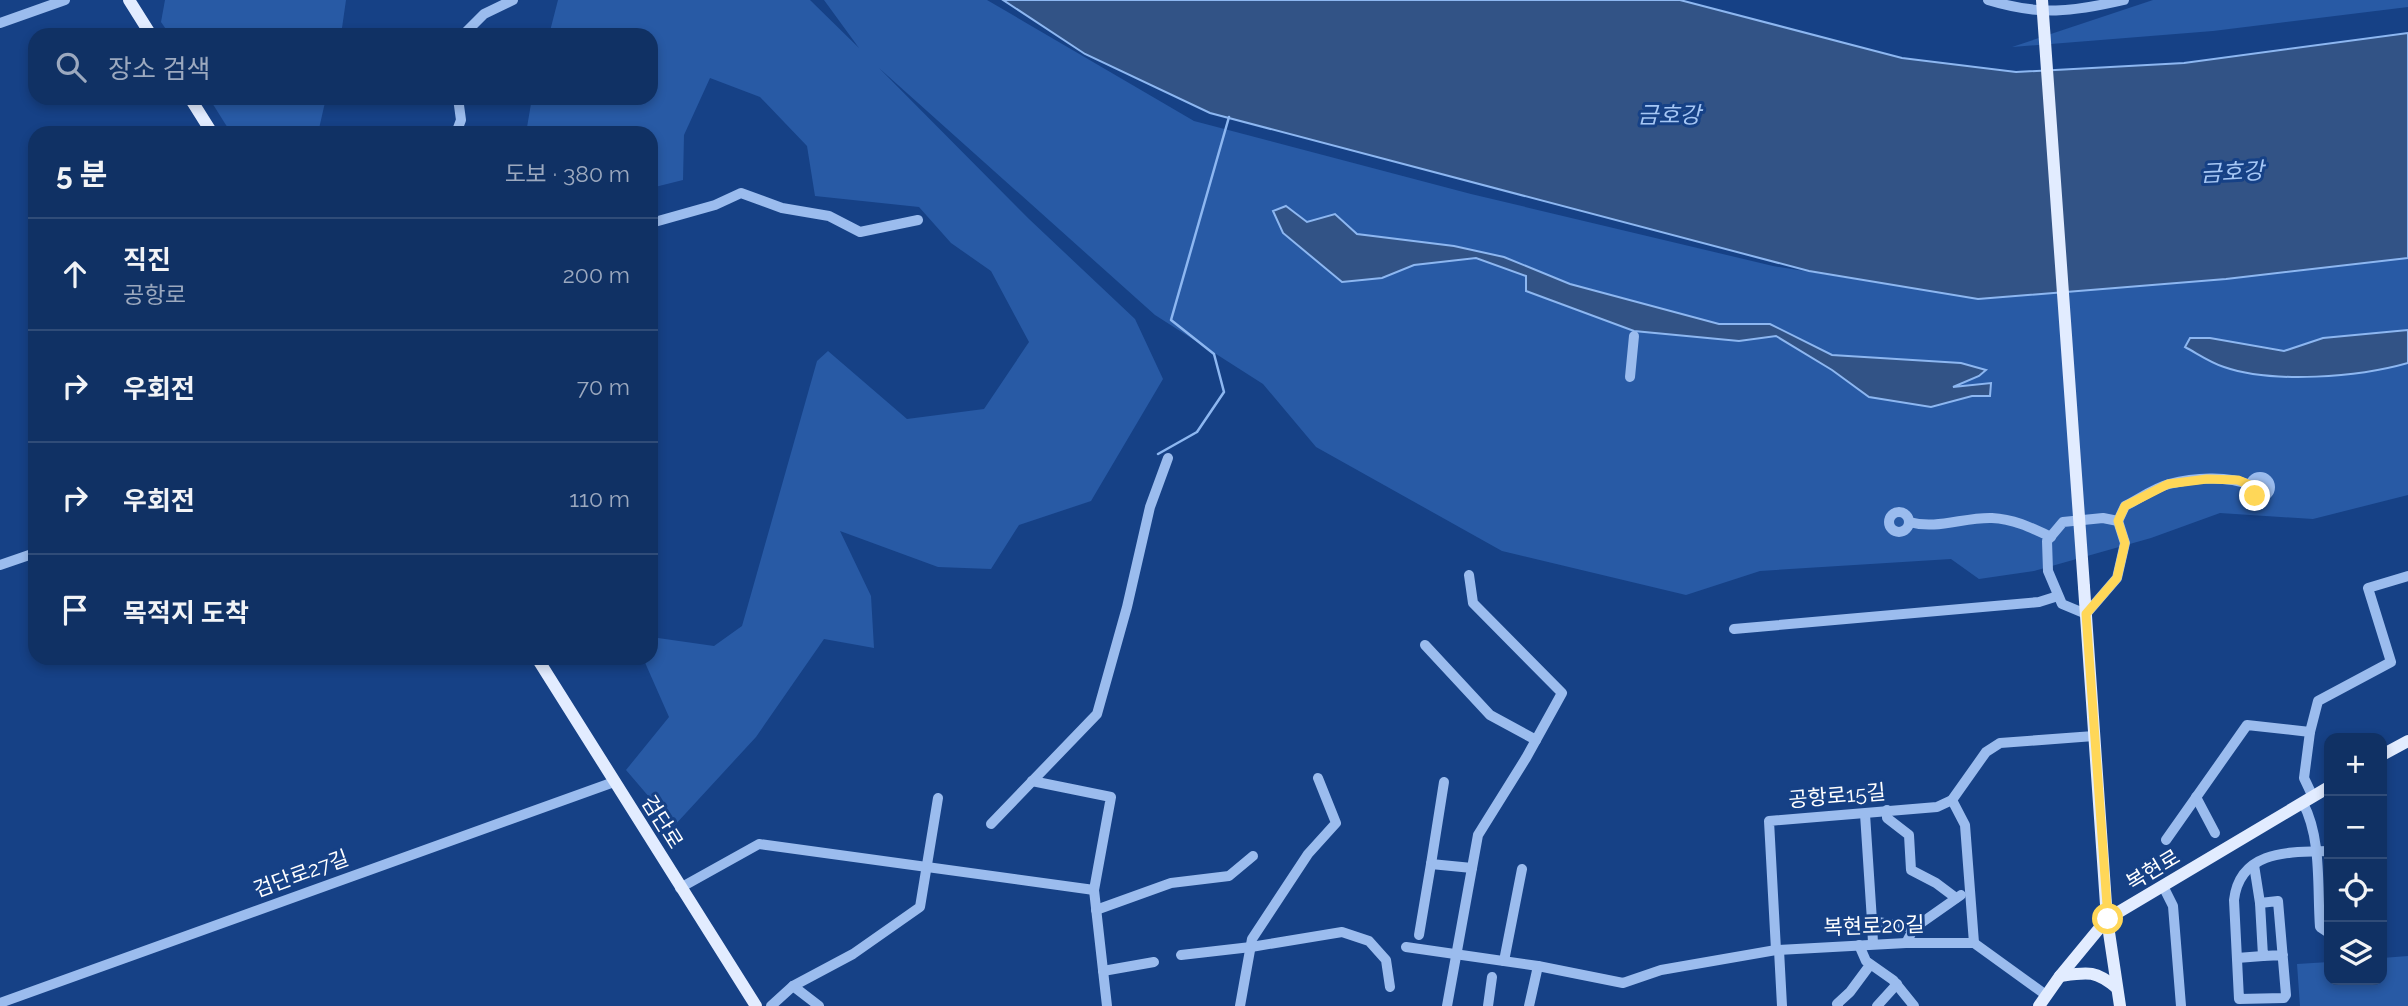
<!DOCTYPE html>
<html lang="ko">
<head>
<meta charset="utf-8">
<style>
  :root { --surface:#103164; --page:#19396a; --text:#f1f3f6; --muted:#9ca9bf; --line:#304c78 }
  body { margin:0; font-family:Raleway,"Noto Sans KR",sans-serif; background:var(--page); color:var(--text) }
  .controls { position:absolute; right:21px; bottom:21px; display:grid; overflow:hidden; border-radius:14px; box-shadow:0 4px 10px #0003 }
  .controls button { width:63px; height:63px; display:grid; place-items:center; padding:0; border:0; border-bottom:2px solid var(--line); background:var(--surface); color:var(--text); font:35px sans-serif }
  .stop { position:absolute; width:21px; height:21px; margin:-16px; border:5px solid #ffd758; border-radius:50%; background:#fff }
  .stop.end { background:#ffd758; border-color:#fff; box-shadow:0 2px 7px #0008 }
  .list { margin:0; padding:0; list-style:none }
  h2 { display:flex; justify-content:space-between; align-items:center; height:91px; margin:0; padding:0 28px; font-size:30px }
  h2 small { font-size:23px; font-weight:400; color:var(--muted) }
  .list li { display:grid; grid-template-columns:46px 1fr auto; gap:21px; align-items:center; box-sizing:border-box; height:112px; padding:0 28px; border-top:2px solid var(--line) }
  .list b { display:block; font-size:26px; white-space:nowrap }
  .list p { margin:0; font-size:23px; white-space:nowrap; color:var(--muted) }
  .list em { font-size:23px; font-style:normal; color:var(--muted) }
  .icon { flex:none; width:38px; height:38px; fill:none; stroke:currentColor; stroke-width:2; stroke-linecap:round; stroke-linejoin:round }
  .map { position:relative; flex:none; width:2408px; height:1006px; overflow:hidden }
  .search { position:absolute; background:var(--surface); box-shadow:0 4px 10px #0003; left:28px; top:28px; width:630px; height:77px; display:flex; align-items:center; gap:18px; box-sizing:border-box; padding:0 24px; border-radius:21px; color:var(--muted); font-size:26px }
  .panel { position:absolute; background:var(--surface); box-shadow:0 4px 10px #0003; left:28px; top:126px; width:630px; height:539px; border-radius:21px }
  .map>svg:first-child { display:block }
  .green { fill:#285aa5 }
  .water { fill:#325386; stroke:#8db7f1; stroke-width:2 }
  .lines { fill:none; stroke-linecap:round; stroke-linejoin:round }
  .stream { stroke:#8db7f1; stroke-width:2.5 }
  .minor { stroke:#9bbcee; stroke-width:10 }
  .major { stroke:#e2ecff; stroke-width:12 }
  .major-bridge { stroke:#e2ecff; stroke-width:12 }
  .route { stroke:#ffd758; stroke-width:9 }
  .labels { text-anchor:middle; stroke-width:6; stroke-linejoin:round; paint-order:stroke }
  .street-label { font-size:21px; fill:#fff; stroke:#164186 }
  .water-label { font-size:23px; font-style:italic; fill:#a6c7f5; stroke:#164186 }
</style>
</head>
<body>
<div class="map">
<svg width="2408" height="1006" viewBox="0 0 2408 1006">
  <rect width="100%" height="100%" fill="#164186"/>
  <g class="green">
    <path d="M165,0H346L341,35H170L161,22Z"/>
    <path d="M558,0H810L859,48L824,0H987L1194,121L1471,194L1773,266L1978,299L2408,251V495L2313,519L2220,513L2151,538L2034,571L1979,579L1951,559L1760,571L1686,595L1502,551L1316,447L1263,384L1155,315L879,68L1029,219L1135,319L1163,379L1091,501L1019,525L991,569L938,567L840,531L871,596L874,648L824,639L756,737L674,826L626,770L669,717L643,658H651V637L714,646L742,626L817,361L828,351L907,419L984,409L1029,342L991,271L951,243L919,207L815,196L807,146L760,97L710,78L684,135L683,180L651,188V133H526L532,98H651V35H549Z"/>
    <path d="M2153,0H2408V7L2213,31L2012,47Z"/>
    <path d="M209,98H326L318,133H231Z"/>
    <path d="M2408,956V1006H2300L2297,964L2329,962V980H2382V958Z"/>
  </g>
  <g class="water">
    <path d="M1003,0H1680L1902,58L2016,72L2184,63L2408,33V258L2226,279L1978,299L1809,271L1210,113L1085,54Z"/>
    <path d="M1286,206L1307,222L1335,214L1357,234L1454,246L1504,257L1570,284L1719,324H1770L1832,355L1961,363L1986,370L1979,376L1953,387L1991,383L1990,396H1972L1931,407L1869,397L1832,370L1776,336L1739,341L1634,331L1526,291V276L1476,258L1414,265L1382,278L1342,282L1283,233L1273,211Z"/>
    <path d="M2408,330V363C2359,377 2273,384 2224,367C2211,363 2198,354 2185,347L2190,338H2210L2284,351L2323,338Z"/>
  </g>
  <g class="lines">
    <path class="stream" d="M1158,454L1197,432L1224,392L1214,354L1171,320L1229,117"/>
    <g class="minor">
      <path d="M1988,0C2040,16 2072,12 2124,0"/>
      <path d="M0,23L65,0"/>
      <path d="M463,35L484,14L513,0"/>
      <path d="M456,133L461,120L458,98"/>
      <path d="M651,223L715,205L741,193L782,208L829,216L860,232L918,220"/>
      <path d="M1630,377L1634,336"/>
      <circle cx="2260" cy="487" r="10"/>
      <circle cx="1899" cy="522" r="10"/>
      <path d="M2103,518L2118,521L2125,543L2117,578L2086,614L2062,604L2048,571L2047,541L2063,522Z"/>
      <path d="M2118,521L2125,506C2139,499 2154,488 2169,484C2193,478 2227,475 2250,485"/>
      <path d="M1909,522C1937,530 1964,517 1992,518C2014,519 2032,528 2051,537"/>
      <path d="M0,565L35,553"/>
      <path d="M1734,629L2039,602L2058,596"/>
      <path d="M1425,645L1490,715L1536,740"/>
      <path d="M2310,732L2318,701L2391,662L2368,588L2408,576"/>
      <path d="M1032,781L1111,797L1094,890L1107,1006"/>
      <path d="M2196,797L2215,833"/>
      <path d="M1952,800L1965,825L1974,943"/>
      <path d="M2303,803C2322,839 2317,887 2320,927L2329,933"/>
      <path d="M1887,810V818L1909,835L1911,870L1936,883L1956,898"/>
      <path d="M1865,814L1872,921"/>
      <path d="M991,824L1097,714L1127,607L1150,507L1168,458"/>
      <path d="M2166,840L2247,725L2310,732L2304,778L2313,797"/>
      <path d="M1431,864L1444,782"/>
      <path d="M2254,865L2260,903"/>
      <path d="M2163,886L2173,906L2181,1006"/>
      <path d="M680,888L759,844L1094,890"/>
      <path d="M1096,910L1171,883L1229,876L1253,856"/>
      <path d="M1419,935L1431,864L1472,868"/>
      <path d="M1906,943L1914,928L1961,895"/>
      <path d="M1873,944L1872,921L1914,928"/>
      <path d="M1859,945L1866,961L1893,980L1914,1006"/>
      <path d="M1406,947L1538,966"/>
      <path d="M1776,950L1769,821L1937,807L1952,800L1986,752L2000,743L2094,736"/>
      <path d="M1779,950L1782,1006"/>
      <path d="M1181,955L1251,947L1342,932L1369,941L1386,960L1390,987"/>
      <path d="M2283,955L2263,956L2260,903L2278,901L2286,995L2284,998L2239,999L2234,900C2240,849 2291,852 2329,851"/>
      <path d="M2237,958L2263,956"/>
      <path d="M1504,961L1522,869"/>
      <path d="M1103,971L1154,962"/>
      <path d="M793,986L819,1006"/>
      <path d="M0,1003L614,782"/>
      <path d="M771,1006L793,986L853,954L920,907L938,798"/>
      <path d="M1240,1006L1252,939L1308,854L1336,823L1318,778"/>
      <path d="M1447,1006L1478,835L1526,758L1562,693L1473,603L1469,575"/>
      <path d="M1488,1006L1492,977"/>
      <path d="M1529,1006L1538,966L1623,983L1661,970L1776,950L1906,943H1974L2046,995"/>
      <path d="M1838,1006L1837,1004L1850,992L1870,965"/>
      <path d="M1877,1006L1897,984"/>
    </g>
    <g class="major">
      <path d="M129,0L151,35"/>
      <path d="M190,98L212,133"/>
      <path d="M2084,587L2107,919L2120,1006"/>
      <path d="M537,658L756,1006"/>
      <path d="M2382,755L2408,741"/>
      <path d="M2060,976C2088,972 2095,970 2117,988"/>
      <path d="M2039,1006L2060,976L2107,919L2329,787"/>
    </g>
    <path class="major-bridge" d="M2042,0L2084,587"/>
  </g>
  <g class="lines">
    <path class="route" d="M2108,919L2086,614L2117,578L2125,543L2118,521L2125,506L2168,484L2207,479L2238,480L2250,485L2251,491L2255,496"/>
  </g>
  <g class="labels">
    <g class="street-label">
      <text transform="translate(1837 796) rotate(-5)" y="7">공항로15길</text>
      <text transform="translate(662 822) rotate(58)" y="7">검단로</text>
      <text transform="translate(2153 870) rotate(-31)" y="7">복현로</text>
      <text transform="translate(301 874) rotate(-20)" y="7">검단로27길</text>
      <text transform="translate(1874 926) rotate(-2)" y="7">복현로20길</text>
    </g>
    <g class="water-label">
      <text x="1669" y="123">금호강</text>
      <text transform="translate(2232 172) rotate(-3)" y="8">금호강</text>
    </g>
  </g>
</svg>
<div class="controls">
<button>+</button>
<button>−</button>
<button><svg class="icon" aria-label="locate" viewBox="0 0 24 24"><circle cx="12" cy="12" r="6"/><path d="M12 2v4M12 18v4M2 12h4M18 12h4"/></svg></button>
<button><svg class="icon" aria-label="layers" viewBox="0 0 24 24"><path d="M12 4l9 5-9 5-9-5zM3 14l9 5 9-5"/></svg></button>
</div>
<div class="stop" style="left:2108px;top:919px"></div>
<div class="stop end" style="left:2255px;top:496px"></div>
<div class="search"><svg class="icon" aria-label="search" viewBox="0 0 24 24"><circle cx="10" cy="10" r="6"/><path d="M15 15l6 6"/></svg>장소 검색</div>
<section class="panel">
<h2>5 분<small>도보 · 380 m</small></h2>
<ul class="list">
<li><svg class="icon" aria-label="ahead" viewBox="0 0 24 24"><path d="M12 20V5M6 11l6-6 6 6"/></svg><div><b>직진</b><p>공항로</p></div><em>200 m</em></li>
<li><svg class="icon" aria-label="right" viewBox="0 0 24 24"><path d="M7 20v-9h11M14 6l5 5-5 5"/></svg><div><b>우회전</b></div><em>70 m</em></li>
<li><svg class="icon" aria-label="right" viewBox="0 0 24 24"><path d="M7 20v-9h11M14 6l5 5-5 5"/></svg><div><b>우회전</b></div><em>110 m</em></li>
<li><svg class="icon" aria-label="arrive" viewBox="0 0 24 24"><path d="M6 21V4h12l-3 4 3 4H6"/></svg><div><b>목적지 도착</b></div></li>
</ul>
</section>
</div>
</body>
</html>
